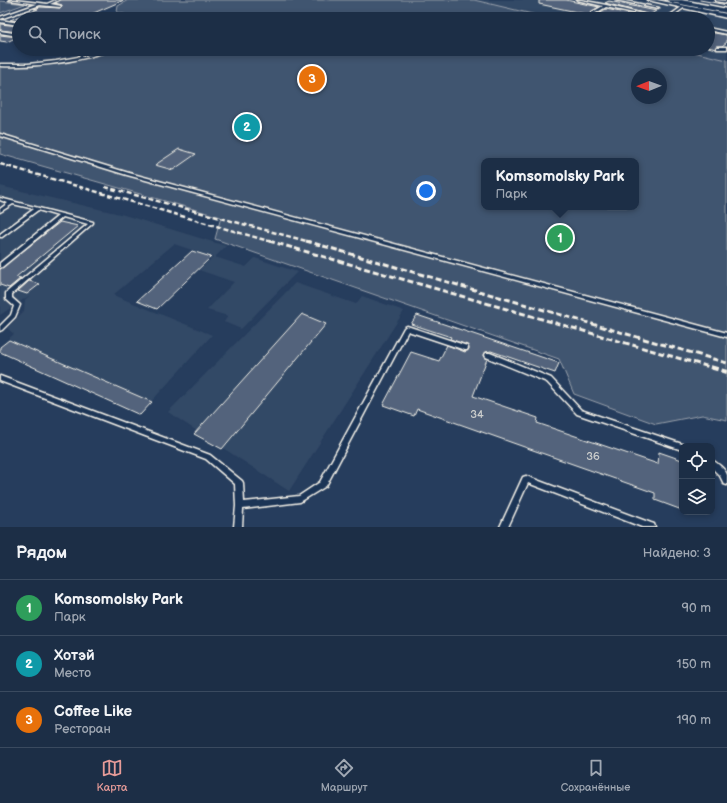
<!DOCTYPE html>
<html lang="ru">
<head>
<meta charset="utf-8">
<style>
  :root { --surface:#1c2e46; --page:#25364d; --text:#f1f3f6; --muted:#a0a8b3; --line:#3a4a5f; --accent:#e69b98 }
  body { margin:0; font-family:"Balsamiq Sans",sans-serif; background:var(--page); color:var(--text) }
  .controls { position:absolute; right:12px; bottom:12px; display:grid; overflow:hidden; border-radius:8px; box-shadow:0 2px 6px #0003 }
  .controls button { width:36px; height:36px; display:grid; place-items:center; padding:0; border:0; border-bottom:1px solid var(--line); background:var(--surface); color:var(--text); font:20px sans-serif }
  .compass { position:absolute; left:631px; top:68px; width:36px; height:36px; border-radius:50%; background:var(--surface); box-shadow:0 2px 6px #0003; rotate:269deg }
  .you { position:absolute; left:426px; top:191px; width:14px; height:14px; margin:-10px; border:3px solid #fff; border-radius:50%; background:#1a73e8; box-shadow:0 0 0 6px #1a73e833 }
  .badge { display:grid; place-items:center; width:26px; height:26px; border-radius:50%; background:var(--accent); color:#fff; font-size:13px; font-weight:700 }
  .pin { position:absolute; translate:-50% -50%; border:2px solid #fff; box-shadow:0 1px 4px #0006 }
  .popup { position:absolute; left:481px; top:158px; width:158px; height:52px; box-sizing:border-box; display:grid; place-content:center; border-radius:8px; background:var(--surface); filter:drop-shadow(0 1px 3px #0005); font-size:13px; white-space:nowrap; color:var(--muted) }
  .popup b { font-size:15px; color:var(--text) }
  .popup::after { content:''; position:absolute; left:50%; top:100%; margin-left:-8px; border:8px solid transparent; border-top-color:var(--surface) }
  .list { margin:0; padding:0; list-style:none }
  h2 { display:flex; justify-content:space-between; align-items:center; height:52px; margin:0; padding:0 16px; font-size:17px }
  h2 small { font-size:13px; font-weight:400; color:var(--muted) }
  .list li { display:grid; grid-template-columns:26px 1fr auto; gap:12px; align-items:center; box-sizing:border-box; height:56px; padding:0 16px; border-top:1px solid var(--line) }
  .list b { display:block; font-size:15px; white-space:nowrap }
  .list p { margin:0; font-size:13px; white-space:nowrap; color:var(--muted) }
  .list em { font-size:13px; font-style:normal; color:var(--muted) }
  .icon { flex:none; width:22px; height:22px; fill:none; stroke:currentColor; stroke-width:2; stroke-linecap:round; stroke-linejoin:round }
  .map { position:relative; flex:none; width:727px; height:527px; overflow:hidden }
  .search { position:absolute; background:var(--surface); box-shadow:0 2px 6px #0003; left:12px; right:12px; top:12px; height:44px; display:flex; align-items:center; gap:10px; box-sizing:border-box; padding:0 14px; border-radius:22px; color:var(--muted); font-size:15px }
  .sheet { height:220px; background:var(--surface) }
  nav { display:flex; justify-content:space-around; align-items:center; box-sizing:border-box; height:56px; border-top:1px solid var(--line); background:var(--surface); font-size:11px; color:var(--muted) }
  nav a { display:grid; justify-items:center; gap:2px }
  nav .on { color:var(--accent) }
  .map>svg:first-child { display:block }
  .built { fill:#334966 }
  .green { fill:#40546f; stroke:#9aa2ac; fill-rule:evenodd }
  .building { fill:#52647b; stroke:#f4f1e8 }
  .lines { fill:none; stroke-linecap:round; stroke-linejoin:round }
  .lane-casing { stroke:#f4f1e8; stroke-width:3 }
  .street-casing { stroke:#f4f1e8; stroke-width:3 }
  .primary-casing { stroke:#f4f1e8; stroke-width:3 }
  .lane { fill:#1d3557; fill-rule:evenodd }
  .street { fill:#1d3557; fill-rule:evenodd }
  .primary { fill:#1d3557; fill-rule:evenodd }
  .tram { stroke:#f4f1e8; stroke-width:1 }
  .rail-far2 { stroke:#f4f1e8; stroke-width:2.5; stroke-dasharray:5 2.5; stroke-linecap:butt }
  .rail-far1 { stroke:#f4f1e8; stroke-width:3; stroke-dasharray:6 3; stroke-linecap:butt }
  .rail { stroke:#f4f1e8; stroke-width:4; stroke-dasharray:8 4; stroke-linecap:butt }
  .labels { text-anchor:middle; stroke-width:3; stroke-linejoin:round; paint-order:stroke }
  .near-number-label { font-size:11px; fill:#cccecd }
</style>
</head>
<body>
<div class="map">
<svg width="727" height="527" viewBox="0 0 727 527">
  <rect width="100%" height="100%" fill="#263d5d"/>
  <filter id="ink" filterUnits="userSpaceOnUse"><feTurbulence type="fractalNoise" baseFrequency=".025" numOctaves="2"/><feDisplacementMap in="SourceGraphic" scale="8" xChannelSelector="R" yChannelSelector="G"/><feConvolveMatrix kernelMatrix="1 2 1 2 8 2 1 2 1" color-interpolation-filters="sRGB"/></filter>
  <g filter="url(#ink)">
    <g class="built">
      <path d="M474,0H635L727,19V60L680,49H708V19H553Z"/>
      <path d="M0,186L124,215L226,246L215,257L246,267L255,258L297,272L241,329L224,322L228,316L207,310L234,282L199,270L213,257L174,244L113,295L212,335L148,405L4,343L14,334L7,328L24,311L25,300L30,295L0,315Z"/>
      <path d="M295,283L356,304L362,296L404,311L289,491L168,412Z"/>
    </g>
    <g class="green">
      <path d="M128,0H474L553,19H129L131,16L117,12L118,6Z"/>
      <path d="M0,1L25,4L0,13Z"/>
      <path d="M116,49H680L727,60V420L702,415L656,424L574,394L559,359L215,239L221,217L0,154V66C37,68 81,63 116,49ZM637,74H661V98H637ZM484,161H636V207H484Z"/>
    </g>
    <g class="building">
      <path d="M60,0H124L80,19H19V21L10,20L38,9H34L40,7L61,8L62,5L55,3Z"/>
      <path d="M539,0H566L599,7L590,12L591,15L539,4Z"/>
      <path d="M609,1L656,11L643,19H642L647,14L605,3Z"/>
      <path d="M606,9L639,16L635,19H627L626,18L598,13Z"/>
      <path d="M0,24L19,26V32L0,30Z"/>
      <path d="M708,32L727,35V42L722,46H716V49L708,47Z"/>
      <path d="M0,35L17,37L7,42L0,41Z"/>
      <path d="M179,149L196,154L173,170L155,165Z"/>
      <path d="M60,222L78,226L16,277L21,278L9,288L0,285V269Z"/>
      <path d="M192,251L211,257L157,309L137,301Z"/>
      <path d="M29,281L40,284L27,294L18,291Z"/>
      <path d="M302,314L326,324L222,449L194,434Z"/>
      <path d="M417,315L559,363L555,373L491,351L486,352L484,356L487,359L473,396L538,418L537,423L658,464L659,452L682,460V510L655,500V493L530,449L417,409L414,416L383,405L411,352L439,361L447,345L465,352L469,349L467,345L450,339L451,337L411,324Z"/>
      <path d="M9,340L152,402L140,415L0,352V347Z"/>
    </g>
    <g class="lines">
      <g class="lane-casing">
        <g id="lane">
          <path d="M9,0H15L47,4L56,0H59L50,4L61,6L60,7L40,5L0,19V17L37,4Z"/>
          <path d="M577,0H581L606,5L646,15L639,19H636L643,15L606,7L594,14L626,19H620L592,15L591,13L603,6Z"/>
          <path d="M616,0H621L659,8L658,9Z"/>
          <path d="M683,6L685,7L668,19H665Z"/>
          <path d="M90,15L91,17L84,19H81Z"/>
          <path d="M0,20L19,23V25L0,22Z"/>
          <path d="M708,28L727,32V34L708,30Z"/>
          <path d="M0,31L19,34V36L0,33Z"/>
          <rect x="717" y="47" width="10" height="2"/>
          <path d="M81,49H83L84,53L82,57L108,49H112C105,53 97,54 89,57C60,64 30,67 0,66V64H28L56,61L78,57L82,53Z"/>
          <path d="M0,134L129,173L727,333V337L127,175L0,136Z"/>
          <path d="M0,198L93,222V223L12,294V298L20,305L15,317L2,330L0,331V326L11,315L14,306L6,299V293L7,292L88,224L63,217L2,267L0,268V263L58,216L38,210L2,237H0V234L34,209L13,204L0,212V209L8,203L0,200Z"/>
          <path d="M407,326L467,346L468,348L467,350H465L408,331L326,486L300,502L243,509L242,527H234L236,506L235,484L206,459L0,381V376L210,455L242,481L243,483L244,502L299,496L320,482L404,328L405,327Z"/>
          <path d="M486,353H490L551,378L581,410L682,444L685,446H682V450L577,414L547,382L486,357L485,355Z"/>
          <path d="M712,460C716,462 726,470 727,475C727,478 727,482 727,485L724,484L720,476L712,468Z"/>
          <path d="M526,476L651,523L654,524L655,527H642L528,483L508,527H500L523,477Z"/>
        </g>
      </g>
      <g class="street-casing">
        <g id="street">
          <path d="M648,0H657L727,14V18Z"/>
          <path d="M716,0L727,1V3L716,1Z"/>
        </g>
      </g>
      <g class="primary-casing">
        <path id="primary" d="M666,0H682L727,9V13L670,2Z"/>
      </g>
      <use href="#lane" class="lane"/>
      <use href="#street" class="street"/>
      <use href="#primary" class="primary"/>
      <path class="tram" d="M700,0L727,5"/>
      <g class="rail-far2">
        <path d="M0,164L272,242"/>
        <path d="M105,187L310,242"/>
      </g>
      <g class="rail-far1">
        <path d="M269,241L713,368"/>
        <path d="M306,241L727,363"/>
      </g>
      <path class="rail" d="M710,367L727,372"/>
    </g>
  </g>
  <g class="labels">
    <g class="near-number-label">
      <text x="477" y="418">34</text>
      <text x="593" y="460">36</text>
    </g>
  </g>
</svg>
<div class="controls">
<button><svg class="icon" aria-label="locate" viewBox="0 0 24 24"><circle cx="12" cy="12" r="6"/><path d="M12 2v4M12 18v4M2 12h4M18 12h4"/></svg></button>
<button><svg class="icon" aria-label="layers" viewBox="0 0 24 24"><path d="M12 4l9 5-9 5-9-5zM3 14l9 5 9-5"/></svg></button>
</div>
<svg class="compass" viewBox="-18 -18 36 36"><path d="M0-13l5 13h-10z" fill="#e53935"/><path d="M0 13l5-13h-10z" fill="#a0a8b3"/></svg>
<div class="you"></div>
<div class="pin badge" style="left:560px;top:238px;background:#2e9e5b">1</div>
<div class="popup"><b>Komsomolsky Park</b>Парк</div>
<div class="pin badge" style="left:247px;top:127px;background:#0f9aa8">2</div>
<div class="pin badge" style="left:312px;top:79px;background:#e8710a">3</div>
<div class="search"><svg class="icon" aria-label="search" viewBox="0 0 24 24"><circle cx="10" cy="10" r="6"/><path d="M15 15l6 6"/></svg>Поиск</div>
</div>
<section class="sheet">
<h2>Рядом<small>Найдено: 3</small></h2>
<ul class="list">
<li><span class="badge" style="background:#2e9e5b">1</span><div><b>Komsomolsky Park</b><p>Парк</p></div><em>90 m</em></li>
<li><span class="badge" style="background:#0f9aa8">2</span><div><b>Хотэй</b><p>Место</p></div><em>150 m</em></li>
<li><span class="badge" style="background:#e8710a">3</span><div><b>Coffee Like</b><p>Ресторан</p></div><em>190 m</em></li>
</ul>
</section>
<nav>
<a class="on"><svg class="icon" aria-label="map" viewBox="0 0 24 24"><path d="M3 6l6-2 6 2 6-2v14l-6 2-6-2-6 2zM9 4v14M15 6v14"/></svg>Карта</a>
<a><svg class="icon" aria-label="directions" viewBox="0 0 24 24"><path d="M12 3l9 9-9 9-9-9zM9 14v-3h6M13 9l2 2-2 2"/></svg>Маршрут</a>
<a><svg class="icon" aria-label="saved" viewBox="0 0 24 24"><path d="M7 4h10v16l-5-4-5 4z"/></svg>Сохранённые</a>
</nav>
</body>
</html>
